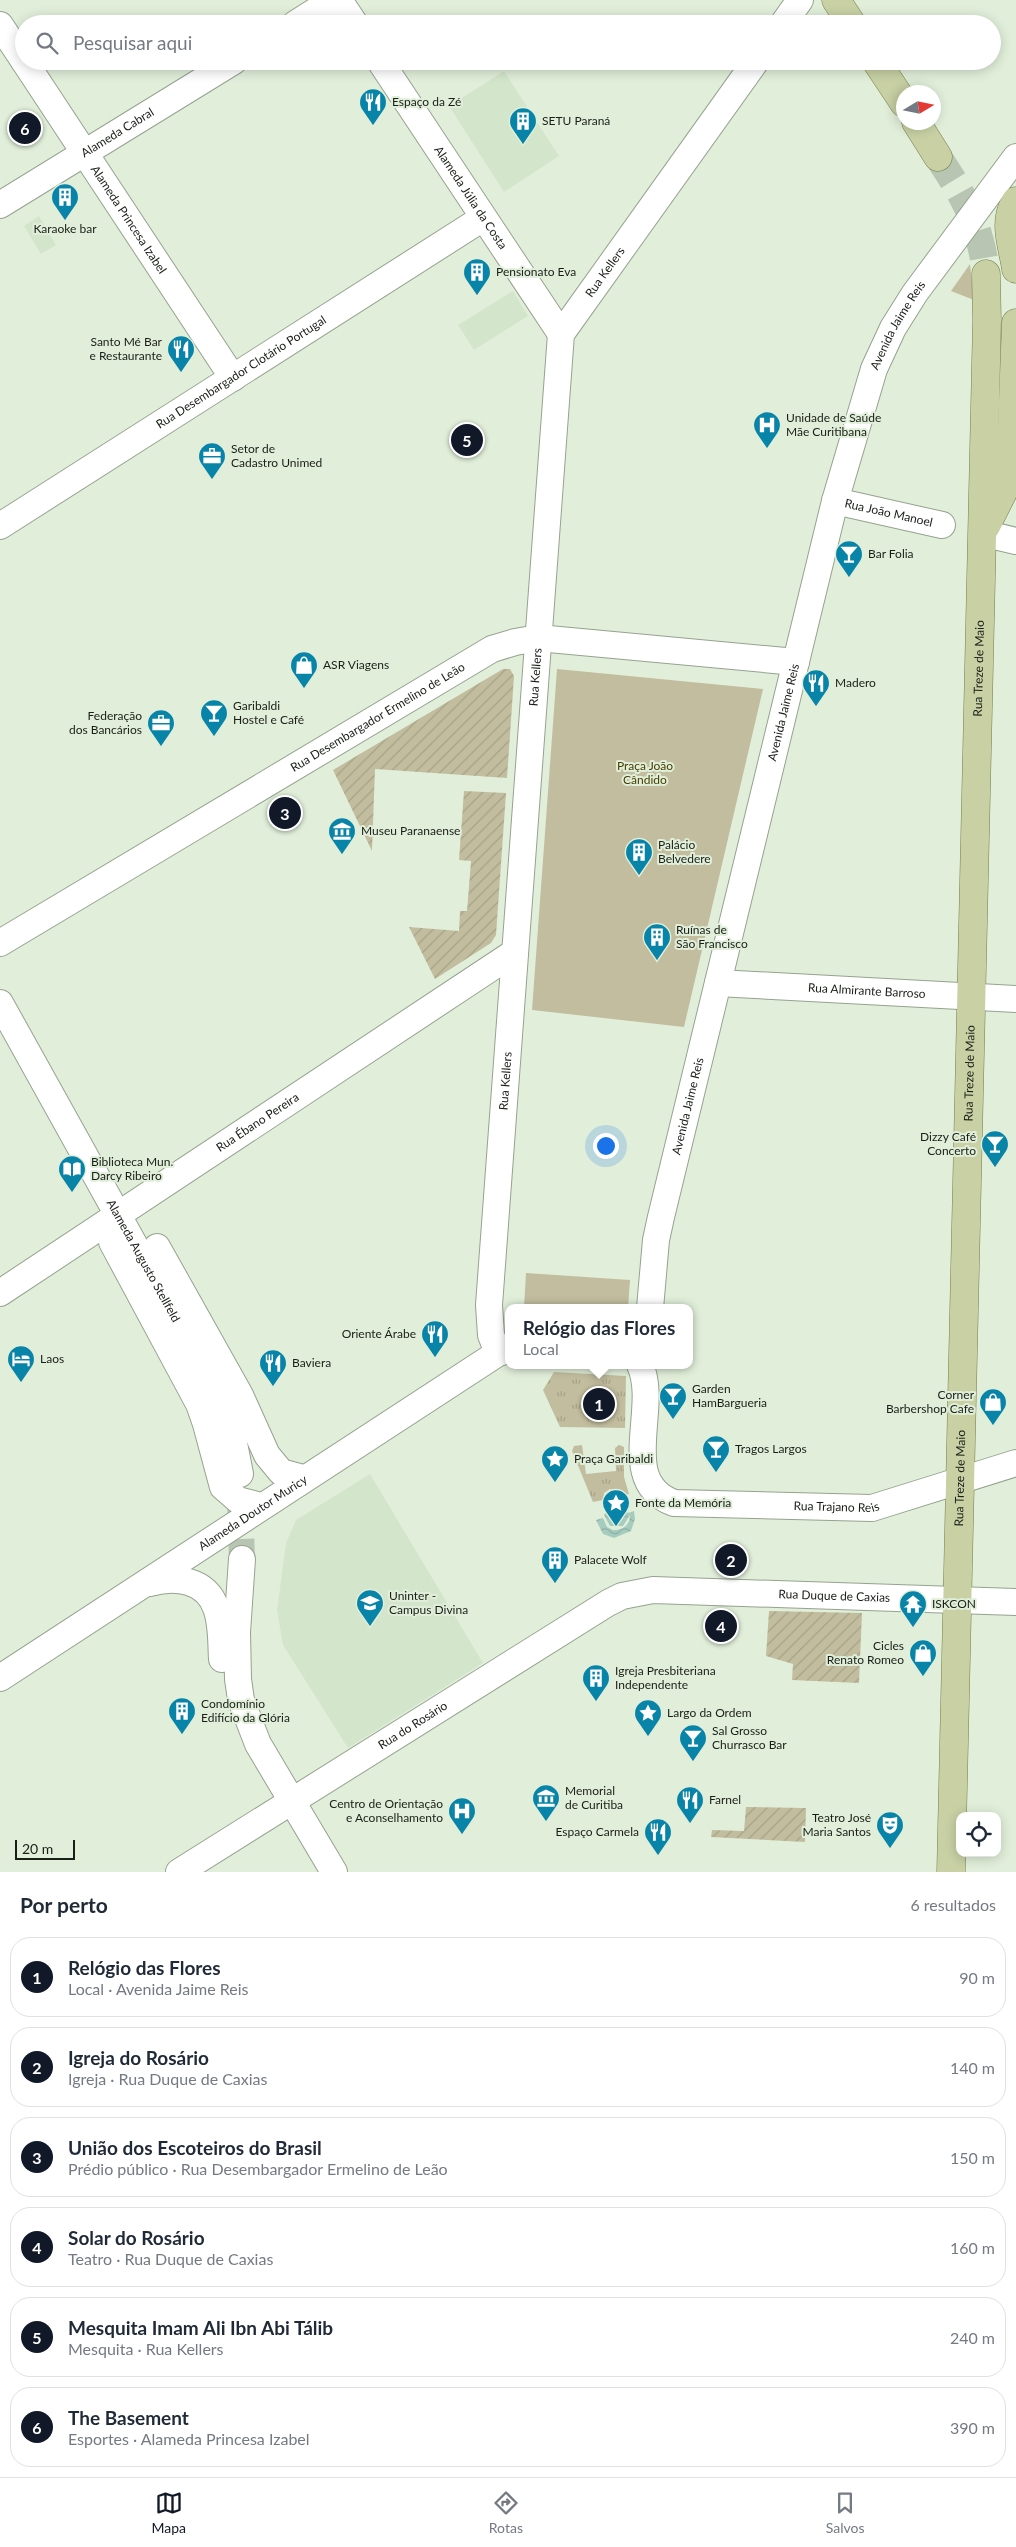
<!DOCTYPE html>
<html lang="pt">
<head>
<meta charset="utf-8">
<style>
  :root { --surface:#fff; --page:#f6f6f7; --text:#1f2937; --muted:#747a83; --line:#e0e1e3; --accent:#111827 }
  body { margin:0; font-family:Lato,sans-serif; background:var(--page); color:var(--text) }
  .controls { position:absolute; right:15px; bottom:15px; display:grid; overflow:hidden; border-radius:10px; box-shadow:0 2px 12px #0003 }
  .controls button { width:45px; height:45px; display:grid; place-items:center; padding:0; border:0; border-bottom:1px solid var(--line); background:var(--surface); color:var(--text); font:25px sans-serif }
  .compass { position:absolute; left:896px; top:85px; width:45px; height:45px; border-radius:50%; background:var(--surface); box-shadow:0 2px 12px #0003; rotate:80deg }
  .scale { position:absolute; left:15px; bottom:12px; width:60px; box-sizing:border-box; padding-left:5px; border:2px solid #191e17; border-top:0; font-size:14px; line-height:18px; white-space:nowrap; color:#191e17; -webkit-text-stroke:4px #e1efda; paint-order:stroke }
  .you { position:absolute; left:605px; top:1145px; width:18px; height:18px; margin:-12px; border:4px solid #fff; border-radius:50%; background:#1a73e8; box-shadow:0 0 0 8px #1a73e833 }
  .badge { display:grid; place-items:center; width:32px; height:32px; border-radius:50%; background:var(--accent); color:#fff; font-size:16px; font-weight:700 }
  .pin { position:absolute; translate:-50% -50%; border:2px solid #fff; box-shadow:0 1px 5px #0006 }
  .popup { position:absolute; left:505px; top:1304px; width:188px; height:65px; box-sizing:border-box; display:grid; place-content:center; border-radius:10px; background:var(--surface); filter:drop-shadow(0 1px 4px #0005); font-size:16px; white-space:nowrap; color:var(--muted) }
  .popup b { font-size:19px; color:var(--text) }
  .popup::after { content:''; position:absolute; left:50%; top:100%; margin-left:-10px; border:10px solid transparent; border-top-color:var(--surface) }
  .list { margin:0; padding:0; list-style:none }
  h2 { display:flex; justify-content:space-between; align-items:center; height:65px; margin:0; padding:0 20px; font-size:21px }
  h2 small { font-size:16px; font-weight:400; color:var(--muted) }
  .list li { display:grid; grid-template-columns:32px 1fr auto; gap:15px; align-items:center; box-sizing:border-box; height:80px; margin:0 10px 10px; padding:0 10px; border:1px solid var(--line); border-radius:20px }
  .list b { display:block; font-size:19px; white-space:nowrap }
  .list p { margin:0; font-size:16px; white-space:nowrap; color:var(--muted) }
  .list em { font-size:16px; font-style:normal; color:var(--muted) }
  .icon { flex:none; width:28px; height:28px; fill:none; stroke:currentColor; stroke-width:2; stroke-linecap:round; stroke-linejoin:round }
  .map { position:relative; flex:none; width:1016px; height:1872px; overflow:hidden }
  .search { position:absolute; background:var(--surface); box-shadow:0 2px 12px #0003; left:15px; right:15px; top:15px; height:55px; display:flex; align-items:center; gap:12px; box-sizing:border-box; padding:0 18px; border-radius:28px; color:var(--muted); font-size:19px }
  .sheet { height:605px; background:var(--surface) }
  nav { display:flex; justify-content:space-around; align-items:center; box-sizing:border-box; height:70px; border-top:1px solid var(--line); background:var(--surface); font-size:14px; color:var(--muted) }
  nav a { display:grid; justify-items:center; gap:2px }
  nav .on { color:var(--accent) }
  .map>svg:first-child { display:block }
  .built { fill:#d3e6cb }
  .grass { fill:url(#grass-tufts) }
  .park { fill:#c2bd9e }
  .garden { fill:url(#garden-furrows) }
  .water { fill:url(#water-waves) }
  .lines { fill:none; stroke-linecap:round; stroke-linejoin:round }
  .minor-tunnel { stroke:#b9c5b3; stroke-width:26; stroke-dasharray:26 13; stroke-linecap:butt }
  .major-tunnel { stroke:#b9c5b3; stroke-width:28; stroke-dasharray:28 14; stroke-linecap:butt }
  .minor-casing { stroke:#95a28f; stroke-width:28 }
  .major-casing { stroke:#737e4b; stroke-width:29 }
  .minor { stroke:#fff; stroke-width:26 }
  .major { stroke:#c8d0a4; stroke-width:28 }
  .labels { text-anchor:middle; stroke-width:4; stroke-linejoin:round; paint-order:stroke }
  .poi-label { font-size:12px; fill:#191e17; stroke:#e1efda; text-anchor:start }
  .street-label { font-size:12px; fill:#191e17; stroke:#e1efda }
  .park-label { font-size:12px; fill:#473e00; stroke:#e1efda }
</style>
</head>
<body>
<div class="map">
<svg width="1016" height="1872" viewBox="0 0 1016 1872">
  <defs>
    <pattern id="grass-tufts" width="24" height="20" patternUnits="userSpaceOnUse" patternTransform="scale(1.25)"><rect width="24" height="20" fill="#c2bd9e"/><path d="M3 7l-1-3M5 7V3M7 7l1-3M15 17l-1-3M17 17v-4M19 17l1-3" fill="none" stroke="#a6a287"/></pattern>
    <pattern id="garden-furrows" width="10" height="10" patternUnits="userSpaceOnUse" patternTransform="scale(1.25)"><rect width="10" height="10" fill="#c2bd9e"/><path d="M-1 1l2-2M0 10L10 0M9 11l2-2" fill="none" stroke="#a6a287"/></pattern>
    <pattern id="water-waves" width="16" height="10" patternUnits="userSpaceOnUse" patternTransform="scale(1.25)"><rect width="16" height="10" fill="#a6ccbf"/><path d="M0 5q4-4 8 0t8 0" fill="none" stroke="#8eafa3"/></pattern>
  </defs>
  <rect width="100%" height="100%" fill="#e1efda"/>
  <g class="built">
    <path d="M504,71L559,156L504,192L449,106Z"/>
    <path d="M39,216L56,245L41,254L24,226Z"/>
    <path d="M513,291L528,316L474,350L458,325Z"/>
    <path d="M370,1474L483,1663L348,1748L283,1645L277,1610L286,1543L296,1520Z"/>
  </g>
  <g class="grass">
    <path d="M554,1372L626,1376L625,1428L560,1427L543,1390Z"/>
    <path d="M582,1445L586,1474L616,1471L615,1448L619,1445L624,1447V1477L629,1494L620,1496L616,1490L610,1489L604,1493L603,1500L593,1502L572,1451L574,1446Z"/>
  </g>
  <g class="park">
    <path d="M970,264L974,300L951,291Z"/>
    <path d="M557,669L763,689L684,1027L532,1010Z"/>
    <path d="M526,1273L630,1280L628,1308H524Z"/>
  </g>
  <g class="garden">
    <path d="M503,669H510L514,676L507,778L375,769L372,851L333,770Z"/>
    <path d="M464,791L506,793L496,935L491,943L435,979L409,927L459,931L460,911H467L471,861L459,860Z"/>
    <path d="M769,1611L862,1613L859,1683L792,1680L793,1664L766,1656Z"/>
    <path d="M746,1807L806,1808L805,1842L711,1837L712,1830L744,1831Z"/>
  </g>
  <path class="water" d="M624,1507L628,1513L634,1511L635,1519L631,1531L614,1538L603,1534L596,1520L603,1518L607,1527L613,1530C623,1530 630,1525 630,1515L623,1526H610L604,1515L606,1512Z"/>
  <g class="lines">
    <path class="minor-tunnel" d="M240,1500L242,1559"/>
    <path class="major-tunnel" d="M938,157C964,196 981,226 986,274"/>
    <g class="minor-casing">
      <g id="minor">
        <path d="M339,0L355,24"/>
        <path d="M295,24L333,0"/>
        <path d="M783,24L800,0"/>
        <path d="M0,25L24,61"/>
        <path id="s1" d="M24,61L233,378"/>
        <path id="s2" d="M380,61L561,334"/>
        <path id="s3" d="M0,205L234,61"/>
        <path id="s4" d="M835,501L942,525"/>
        <path id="s5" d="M0,526L483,218"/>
        <path d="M982,533L1016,541"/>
        <path id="s6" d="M0,943L492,649L515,642L538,638L796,662"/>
        <path id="s7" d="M718,983L1016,999"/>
        <path id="s8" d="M0,1003L209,1379L231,1428L240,1474"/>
        <path d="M118,1215L112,1242L199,1404L206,1424L223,1487L238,1500L261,1506"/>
        <path d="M157,1247L240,1395L267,1455L281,1472L303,1478"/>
        <path id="s9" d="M0,1293L515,952"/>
        <path id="s10" d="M650,1308L656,1240L661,1217L835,501L874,369L893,328L915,293L1016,157"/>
        <path id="s11" d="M498,1353L491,1335L489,1305L561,334L756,61"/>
        <path id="s12" d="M640,1365C660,1408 616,1482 674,1503L872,1508L1016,1463"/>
        <path d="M242,1559L237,1632L238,1679L241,1700L258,1744L334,1872"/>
        <path d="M150,1583C175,1576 206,1579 216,1608C222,1623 221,1643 222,1659"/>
        <path id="s13" d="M0,1678L498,1353L509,1350"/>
        <path id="s14" d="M179,1872L608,1603L622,1596L653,1590L1016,1602"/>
      </g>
    </g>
    <g class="major-casing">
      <g id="major">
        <path d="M836,0L852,24"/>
        <path d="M876,61L904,103"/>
        <path d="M916,122L938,157"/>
        <path d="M1016,201C1002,222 1013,247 1016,269"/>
        <path d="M986,526L1010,478L1016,323"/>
        <path id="s15" d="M951,1872L987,320L986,274"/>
      </g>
    </g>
    <use href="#minor" class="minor"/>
    <use href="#major" class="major"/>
  </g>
  <defs>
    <g id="restaurant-pin" transform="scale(1.4375)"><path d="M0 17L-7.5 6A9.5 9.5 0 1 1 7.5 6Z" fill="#0984a9" stroke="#e1efda"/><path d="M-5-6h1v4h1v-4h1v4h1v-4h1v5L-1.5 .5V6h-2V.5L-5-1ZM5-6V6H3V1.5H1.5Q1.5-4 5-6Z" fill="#fff"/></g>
    <g id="building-pin" transform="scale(1.4375)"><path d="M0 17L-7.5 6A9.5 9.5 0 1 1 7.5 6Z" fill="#0984a9" stroke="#e1efda"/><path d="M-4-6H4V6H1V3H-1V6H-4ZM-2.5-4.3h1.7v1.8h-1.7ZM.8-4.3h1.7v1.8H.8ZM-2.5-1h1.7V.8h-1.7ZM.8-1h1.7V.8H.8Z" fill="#fff"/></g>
    <g id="hospital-pin" transform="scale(1.4375)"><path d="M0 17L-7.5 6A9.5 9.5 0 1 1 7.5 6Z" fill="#0984a9" stroke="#e1efda"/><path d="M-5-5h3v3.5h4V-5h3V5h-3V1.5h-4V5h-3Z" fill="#fff"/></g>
    <g id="office-pin" transform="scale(1.4375)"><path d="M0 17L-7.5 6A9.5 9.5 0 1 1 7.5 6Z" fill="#0984a9" stroke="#e1efda"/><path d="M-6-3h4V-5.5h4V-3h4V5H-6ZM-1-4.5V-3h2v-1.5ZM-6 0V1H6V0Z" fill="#fff"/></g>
    <g id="bar-pin" transform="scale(1.4375)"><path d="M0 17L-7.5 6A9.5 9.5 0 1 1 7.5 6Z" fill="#0984a9" stroke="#e1efda"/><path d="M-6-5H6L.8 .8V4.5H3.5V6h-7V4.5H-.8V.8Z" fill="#fff"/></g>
    <g id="shop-pin" transform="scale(1.4375)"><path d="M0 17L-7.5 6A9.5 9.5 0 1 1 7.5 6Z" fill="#0984a9" stroke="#e1efda"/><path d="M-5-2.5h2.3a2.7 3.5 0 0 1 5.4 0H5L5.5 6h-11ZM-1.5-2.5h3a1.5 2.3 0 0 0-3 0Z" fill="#fff"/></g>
    <g id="museum-pin" transform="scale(1.4375)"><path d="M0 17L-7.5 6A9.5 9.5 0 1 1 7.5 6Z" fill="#0984a9" stroke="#e1efda"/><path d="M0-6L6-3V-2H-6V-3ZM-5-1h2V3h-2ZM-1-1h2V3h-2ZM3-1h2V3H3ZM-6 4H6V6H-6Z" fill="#fff"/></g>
    <g id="library-pin" transform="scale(1.4375)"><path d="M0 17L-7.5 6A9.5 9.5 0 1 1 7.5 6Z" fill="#0984a9" stroke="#e1efda"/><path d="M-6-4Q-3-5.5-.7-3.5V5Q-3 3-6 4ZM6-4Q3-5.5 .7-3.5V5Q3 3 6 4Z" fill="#fff"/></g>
    <g id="hotel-pin" transform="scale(1.4375)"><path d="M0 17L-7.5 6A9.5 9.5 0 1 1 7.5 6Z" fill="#0984a9" stroke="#e1efda"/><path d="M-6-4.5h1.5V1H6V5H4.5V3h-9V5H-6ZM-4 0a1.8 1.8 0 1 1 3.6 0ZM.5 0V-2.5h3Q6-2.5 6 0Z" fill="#fff"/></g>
    <g id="sight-pin" transform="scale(1.4375)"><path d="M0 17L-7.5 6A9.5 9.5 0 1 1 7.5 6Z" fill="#0984a9" stroke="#e1efda"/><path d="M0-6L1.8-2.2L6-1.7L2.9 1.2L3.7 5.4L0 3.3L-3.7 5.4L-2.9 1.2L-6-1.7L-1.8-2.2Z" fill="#fff"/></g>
    <g id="university-pin" transform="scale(1.4375)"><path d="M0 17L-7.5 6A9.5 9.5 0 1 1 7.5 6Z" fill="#0984a9" stroke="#e1efda"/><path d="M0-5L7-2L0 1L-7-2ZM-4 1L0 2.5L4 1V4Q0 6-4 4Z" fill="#fff"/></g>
    <g id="temple-pin" transform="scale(1.4375)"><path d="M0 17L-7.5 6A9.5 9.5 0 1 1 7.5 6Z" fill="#0984a9" stroke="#e1efda"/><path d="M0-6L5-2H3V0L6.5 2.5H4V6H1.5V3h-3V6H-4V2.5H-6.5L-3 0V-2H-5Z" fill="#fff"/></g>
    <g id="theatre-pin" transform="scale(1.4375)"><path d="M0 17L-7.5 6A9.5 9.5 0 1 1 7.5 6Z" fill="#0984a9" stroke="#e1efda"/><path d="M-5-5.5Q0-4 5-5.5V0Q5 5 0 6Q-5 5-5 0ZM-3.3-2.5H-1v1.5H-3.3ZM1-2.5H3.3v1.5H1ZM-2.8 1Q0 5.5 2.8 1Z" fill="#fff"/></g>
  </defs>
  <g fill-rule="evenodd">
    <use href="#restaurant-pin" x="373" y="102"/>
    <use href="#building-pin" x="523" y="121"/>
    <use href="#building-pin" x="65" y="197"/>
    <use href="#building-pin" x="477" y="272"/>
    <use href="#restaurant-pin" x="181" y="349"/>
    <use href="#hospital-pin" x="767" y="425"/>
    <use href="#office-pin" x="212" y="456"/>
    <use href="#bar-pin" x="849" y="554"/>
    <use href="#shop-pin" x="304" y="665"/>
    <use href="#restaurant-pin" x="816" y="683"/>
    <use href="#bar-pin" x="214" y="713"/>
    <use href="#office-pin" x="161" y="723"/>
    <use href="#museum-pin" x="342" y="831"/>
    <use href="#building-pin" x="639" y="852"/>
    <use href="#building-pin" x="657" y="937"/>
    <use href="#bar-pin" x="995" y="1144"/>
    <use href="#library-pin" x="72" y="1169"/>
    <use href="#restaurant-pin" x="435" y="1334"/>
    <use href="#hotel-pin" x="21" y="1359"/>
    <use href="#restaurant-pin" x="273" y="1363"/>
    <use href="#bar-pin" x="673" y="1396"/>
    <use href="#shop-pin" x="993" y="1402"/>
    <use href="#bar-pin" x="716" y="1449"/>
    <use href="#sight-pin" x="555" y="1459"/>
    <use href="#sight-pin" x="616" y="1503"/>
    <use href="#building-pin" x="555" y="1560"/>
    <use href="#university-pin" x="370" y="1603"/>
    <use href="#temple-pin" x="913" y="1604"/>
    <use href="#shop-pin" x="923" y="1653"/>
    <use href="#building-pin" x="596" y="1678"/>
    <use href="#building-pin" x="182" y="1711"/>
    <use href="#sight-pin" x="648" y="1713"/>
    <use href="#bar-pin" x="693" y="1738"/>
    <use href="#museum-pin" x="546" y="1798"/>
    <use href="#restaurant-pin" x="690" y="1800"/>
    <use href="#hospital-pin" x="462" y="1811"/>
    <use href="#theatre-pin" x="890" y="1825"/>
    <use href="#restaurant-pin" x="658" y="1832"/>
  </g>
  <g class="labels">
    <g class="poi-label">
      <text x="392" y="106">Espaço da Zé</text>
      <text x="542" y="125">SETU Paraná</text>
      <text x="65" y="233" text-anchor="middle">Karaoke bar</text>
      <text x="496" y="276">Pensionato Eva</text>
      <text x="162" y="346" text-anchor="end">Santo Mé Bar<tspan x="162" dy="14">e Restaurante</tspan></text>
      <text x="786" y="422">Unidade de Saúde<tspan x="786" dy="14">Mãe Curitibana</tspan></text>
      <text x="231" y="453">Setor de<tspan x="231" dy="14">Cadastro Unimed</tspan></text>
      <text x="868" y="558">Bar Folia</text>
      <text x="323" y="669">ASR Viagens</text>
      <text x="835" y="687">Madero</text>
      <text x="233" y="710">Garibaldi<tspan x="233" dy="14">Hostel e Café</tspan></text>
      <text x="142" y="720" text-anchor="end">Federação<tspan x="142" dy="14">dos Bancários</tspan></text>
      <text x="361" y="835">Museu Paranaense</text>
      <text x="658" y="849">Palácio<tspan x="658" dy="14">Belvedere</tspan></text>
      <text x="676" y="934">Ruínas de<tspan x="676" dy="14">São Francisco</tspan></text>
      <text x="976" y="1141" text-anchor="end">Dizzy Café<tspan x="976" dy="14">Concerto</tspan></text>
      <text x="91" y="1166">Biblioteca Mun.<tspan x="91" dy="14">Darcy Ribeiro</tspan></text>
      <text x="416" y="1338" text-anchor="end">Oriente Árabe</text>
      <text x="40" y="1363">Laos</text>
      <text x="292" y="1367">Baviera</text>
      <text x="692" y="1393">Garden<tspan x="692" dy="14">HamBargueria</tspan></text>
      <text x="974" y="1399" text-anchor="end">Corner<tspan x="974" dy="14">Barbershop Cafe</tspan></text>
      <text x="735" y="1453">Tragos Largos</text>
      <text x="574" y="1463">Praça Garibaldi</text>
      <text x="635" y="1507">Fonte da Memória</text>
      <text x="574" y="1564">Palacete Wolf</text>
      <text x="389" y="1600">Uninter -<tspan x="389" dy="14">Campus Divina</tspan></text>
      <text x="932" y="1608">ISKCON</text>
      <text x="904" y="1650" text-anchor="end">Cicles<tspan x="904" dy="14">Renato Romeo</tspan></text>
      <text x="615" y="1675">Igreja Presbiteriana<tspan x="615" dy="14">Independente</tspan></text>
      <text x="201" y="1708">Condomínio<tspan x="201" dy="14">Edifício da Glória</tspan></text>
      <text x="667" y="1717">Largo da Ordem</text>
      <text x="712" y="1735">Sal Grosso<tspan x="712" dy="14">Churrasco Bar</tspan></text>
      <text x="565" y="1795">Memorial<tspan x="565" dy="14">de Curitiba</tspan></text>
      <text x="709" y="1804">Farnel</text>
      <text x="443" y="1808" text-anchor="end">Centro de Orientação<tspan x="443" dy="14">e Aconselhamento</tspan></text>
      <text x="871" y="1822" text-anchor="end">Teatro José<tspan x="871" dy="14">Maria Santos</tspan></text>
      <text x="639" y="1836" text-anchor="end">Espaço Carmela</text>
    </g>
    <g class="street-label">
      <text dy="4" stroke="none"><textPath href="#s3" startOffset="138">Alameda Cabral</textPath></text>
      <text dy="4" stroke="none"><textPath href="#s2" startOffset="164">Alameda Júlia da Costa</textPath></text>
      <text dy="4" stroke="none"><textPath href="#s1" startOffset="190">Alameda Princesa Izabel</textPath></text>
      <text dy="4" stroke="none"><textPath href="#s11" startOffset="1099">Rua Kellers</textPath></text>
      <text dy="4" stroke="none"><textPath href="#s10" startOffset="1016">Avenida Jaime Reis</textPath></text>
      <text dy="4" stroke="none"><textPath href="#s5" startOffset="286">Rua Desembargador Clotário Portugal</textPath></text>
      <text dy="4" stroke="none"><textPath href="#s4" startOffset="55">Rua João Manoel</textPath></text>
      <text dy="4" stroke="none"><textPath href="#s15" startOffset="1204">Rua Treze de Maio</textPath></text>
      <text dy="4" stroke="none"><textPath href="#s11" startOffset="679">Rua Kellers</textPath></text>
      <text dy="4" stroke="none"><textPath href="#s10" startOffset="611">Avenida Jaime Reis</textPath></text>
      <text dy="4" stroke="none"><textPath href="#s6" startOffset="440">Rua Desembargador Ermelino de Leão</textPath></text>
      <text dy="4" stroke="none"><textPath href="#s7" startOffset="149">Rua Almirante Barroso</textPath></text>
      <text dy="4" stroke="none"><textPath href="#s15" startOffset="799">Rua Treze de Maio</textPath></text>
      <text dy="4" stroke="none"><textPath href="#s11" startOffset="274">Rua Kellers</textPath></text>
      <text dy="4" stroke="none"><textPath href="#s10" startOffset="206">Avenida Jaime Reis</textPath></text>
      <text dy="4" stroke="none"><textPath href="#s9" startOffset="309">Rua Ébano Pereira</textPath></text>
      <text dy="4" stroke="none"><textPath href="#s8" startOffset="295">Alameda Augusto Stellfeld</textPath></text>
      <text dy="4" stroke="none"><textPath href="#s15" startOffset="394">Rua Treze de Maio</textPath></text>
      <text dy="4" stroke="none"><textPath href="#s12" startOffset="315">Rua Trajano Reis</textPath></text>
      <text dy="4" stroke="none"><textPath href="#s13" startOffset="302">Alameda Doutor Muricy</textPath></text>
      <text dy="4" stroke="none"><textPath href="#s14" startOffset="735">Rua Duque de Caxias</textPath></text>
      <text dy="4" stroke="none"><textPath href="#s14" startOffset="276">Rua do Rosário</textPath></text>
    </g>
    <g class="park-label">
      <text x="645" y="770">Praça João<tspan x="645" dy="14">Cândido</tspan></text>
    </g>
  </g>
</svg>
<div class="controls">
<button><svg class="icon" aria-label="locate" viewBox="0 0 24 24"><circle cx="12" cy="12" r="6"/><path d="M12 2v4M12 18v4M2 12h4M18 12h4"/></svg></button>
</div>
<svg class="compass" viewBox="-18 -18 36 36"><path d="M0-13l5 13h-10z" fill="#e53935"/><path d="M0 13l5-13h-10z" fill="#747a83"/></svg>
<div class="scale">20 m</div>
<div class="you"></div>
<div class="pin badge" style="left:599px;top:1404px">1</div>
<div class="popup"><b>Relógio das Flores</b>Local</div>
<div class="pin badge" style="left:731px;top:1560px">2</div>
<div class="pin badge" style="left:285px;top:813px">3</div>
<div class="pin badge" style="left:721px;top:1626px">4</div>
<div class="pin badge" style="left:467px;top:440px">5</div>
<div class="pin badge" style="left:25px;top:128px">6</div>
<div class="search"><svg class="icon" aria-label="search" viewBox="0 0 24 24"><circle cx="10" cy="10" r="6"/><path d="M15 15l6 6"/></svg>Pesquisar aqui</div>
</div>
<section class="sheet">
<h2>Por perto<small>6 resultados</small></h2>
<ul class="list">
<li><span class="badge">1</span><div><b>Relógio das Flores</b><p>Local · Avenida Jaime Reis</p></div><em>90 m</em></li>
<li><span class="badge">2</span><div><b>Igreja do Rosário</b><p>Igreja · Rua Duque de Caxias</p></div><em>140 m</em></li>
<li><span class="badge">3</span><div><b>União dos Escoteiros do Brasil</b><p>Prédio público · Rua Desembargador Ermelino de Leão</p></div><em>150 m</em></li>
<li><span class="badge">4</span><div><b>Solar do Rosário</b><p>Teatro · Rua Duque de Caxias</p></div><em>160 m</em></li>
<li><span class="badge">5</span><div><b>Mesquita Imam Ali Ibn Abi Tálib</b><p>Mesquita · Rua Kellers</p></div><em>240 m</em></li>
<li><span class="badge">6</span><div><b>The Basement</b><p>Esportes · Alameda Princesa Izabel</p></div><em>390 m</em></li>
</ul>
</section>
<nav>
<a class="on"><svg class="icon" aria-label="map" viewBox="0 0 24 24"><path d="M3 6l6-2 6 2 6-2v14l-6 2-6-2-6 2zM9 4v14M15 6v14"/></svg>Mapa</a>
<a><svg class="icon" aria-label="directions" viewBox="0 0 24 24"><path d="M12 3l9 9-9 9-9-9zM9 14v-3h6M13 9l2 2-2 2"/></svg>Rotas</a>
<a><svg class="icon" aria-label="saved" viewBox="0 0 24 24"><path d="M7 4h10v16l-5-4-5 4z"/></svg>Salvos</a>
</nav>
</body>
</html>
